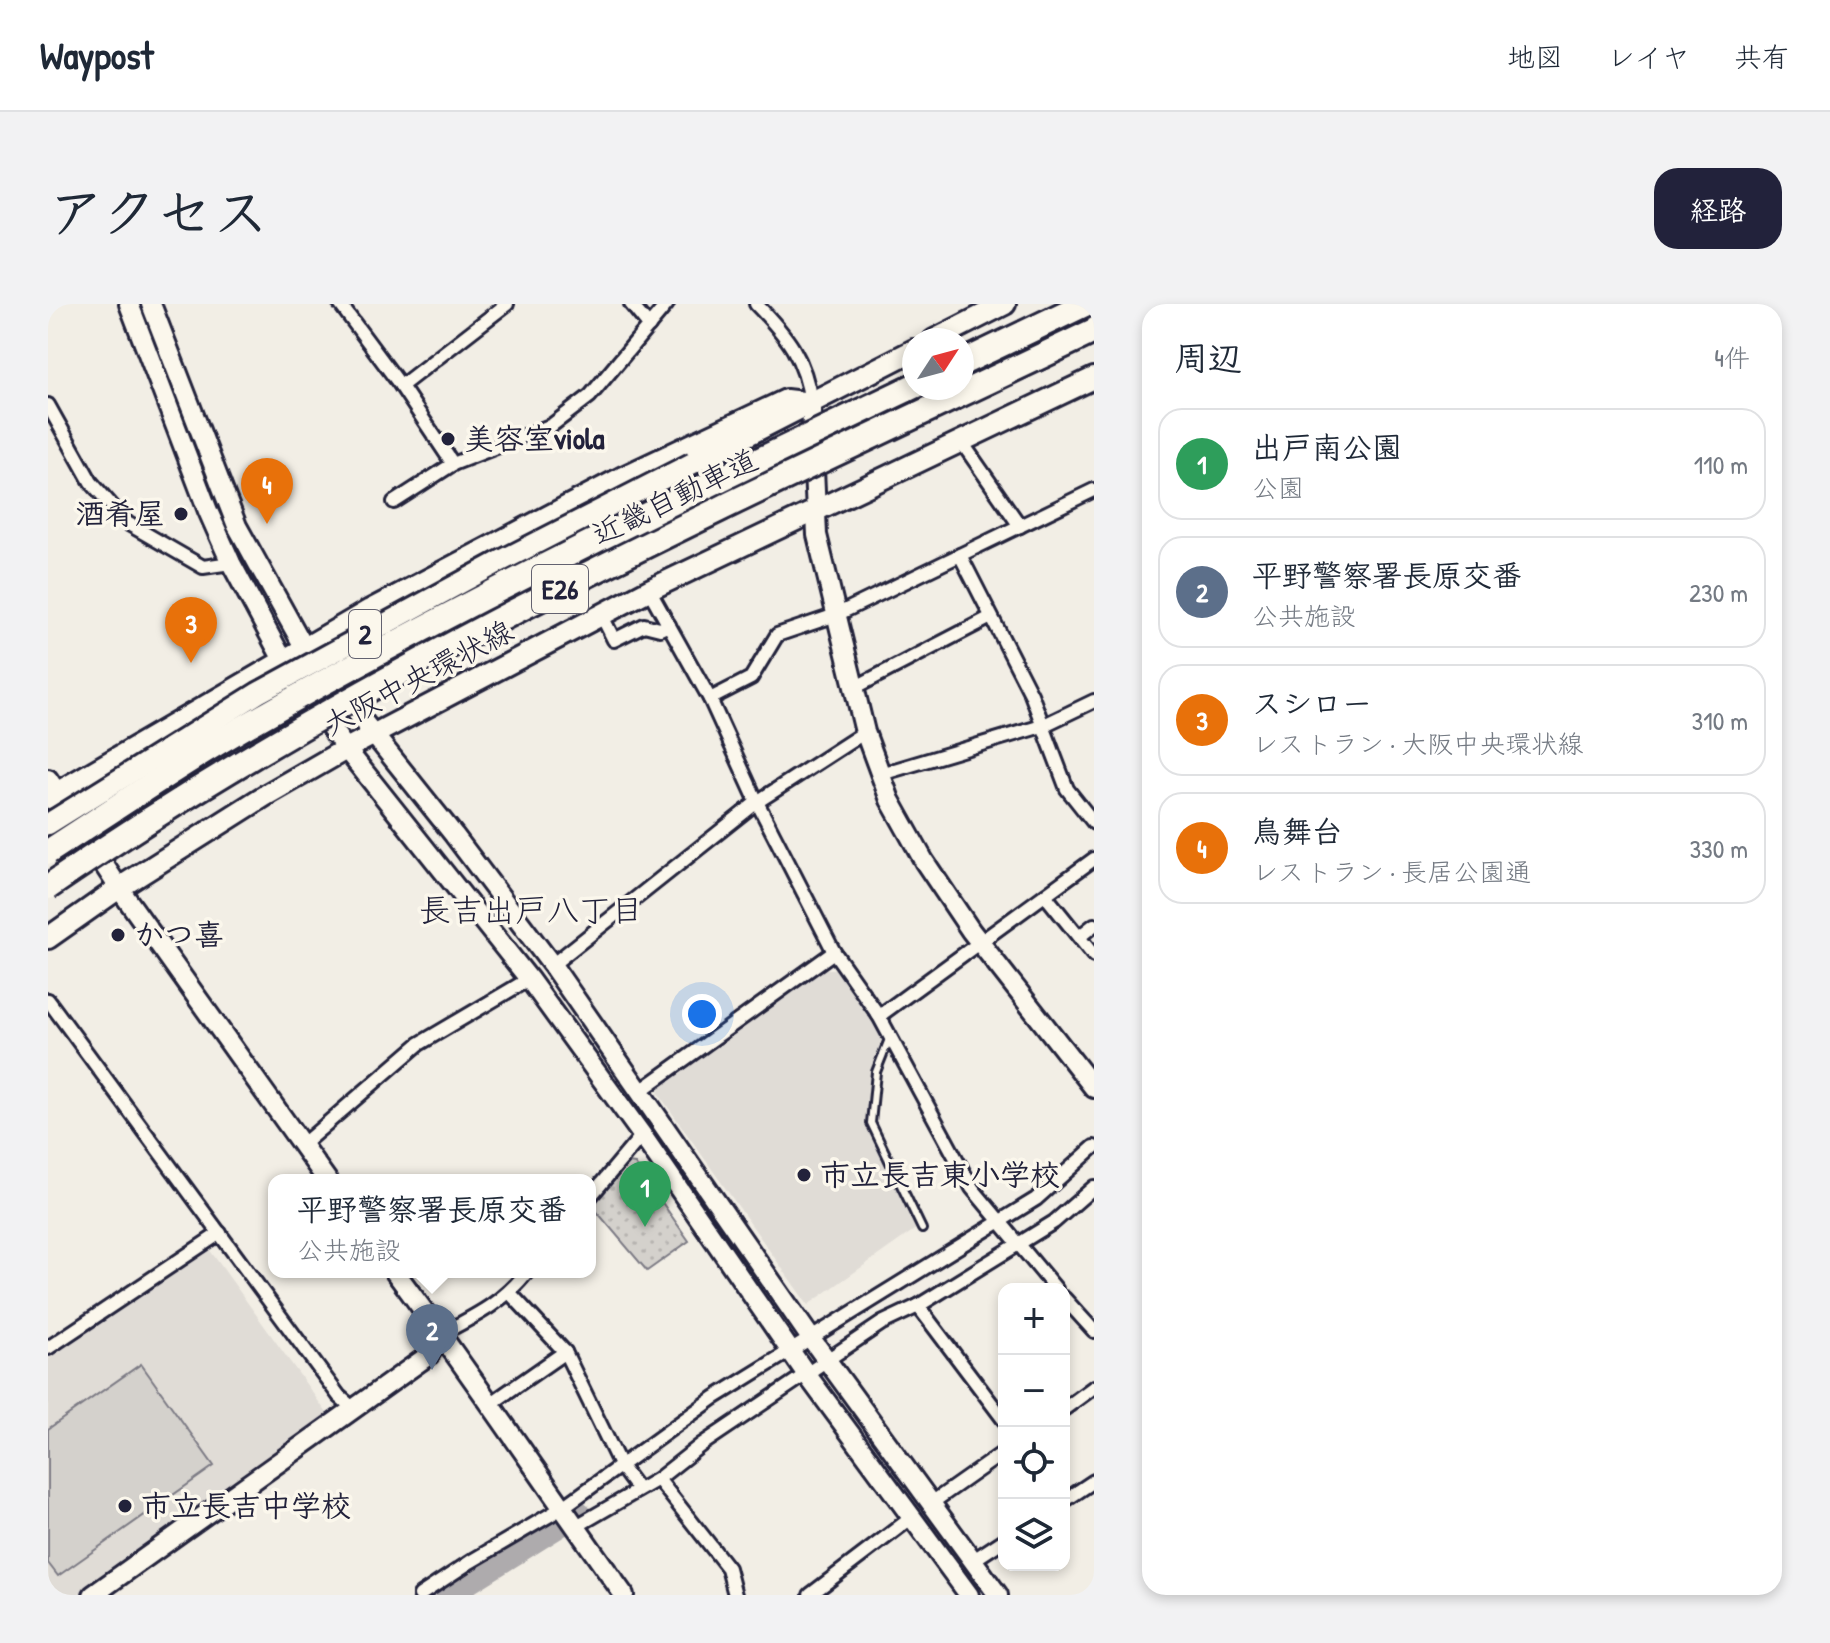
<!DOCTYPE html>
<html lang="ja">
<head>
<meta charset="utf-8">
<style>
  :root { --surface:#fff; --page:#f2f2f3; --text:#1f2937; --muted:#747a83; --line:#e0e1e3; --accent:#22223b }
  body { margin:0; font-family:"Patrick Hand","Klee One",sans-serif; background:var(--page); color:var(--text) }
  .controls { position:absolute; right:24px; bottom:24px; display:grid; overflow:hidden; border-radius:16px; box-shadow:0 4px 12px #0003 }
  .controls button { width:72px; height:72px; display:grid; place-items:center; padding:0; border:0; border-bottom:2px solid var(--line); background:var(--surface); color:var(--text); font:40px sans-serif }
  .compass { position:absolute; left:854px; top:24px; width:72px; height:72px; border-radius:50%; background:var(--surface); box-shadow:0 4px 12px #0003; rotate:54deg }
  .you { position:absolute; left:654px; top:710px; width:28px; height:28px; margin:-20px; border:6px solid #fff; border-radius:50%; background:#1a73e8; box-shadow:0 0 0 12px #1a73e833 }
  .badge { display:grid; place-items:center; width:52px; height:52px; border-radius:50%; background:var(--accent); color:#fff; font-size:26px; font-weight:700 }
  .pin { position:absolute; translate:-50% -66px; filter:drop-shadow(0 2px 4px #0008) }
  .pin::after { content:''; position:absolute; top:42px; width:28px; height:24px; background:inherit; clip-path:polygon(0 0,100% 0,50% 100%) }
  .popup { position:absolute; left:220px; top:870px; width:328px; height:104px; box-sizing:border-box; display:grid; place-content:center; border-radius:16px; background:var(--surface); filter:drop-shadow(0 2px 6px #0005); font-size:26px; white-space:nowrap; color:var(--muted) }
  .popup b { font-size:30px; color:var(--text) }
  .popup::after { content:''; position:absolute; left:50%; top:100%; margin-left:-16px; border:16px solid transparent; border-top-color:var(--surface) }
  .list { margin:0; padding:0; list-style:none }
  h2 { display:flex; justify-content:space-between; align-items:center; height:104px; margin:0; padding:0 32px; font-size:34px }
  h2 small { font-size:26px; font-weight:400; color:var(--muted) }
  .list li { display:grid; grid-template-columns:52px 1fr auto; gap:24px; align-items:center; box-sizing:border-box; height:112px; margin:0 16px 16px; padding:0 16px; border:2px solid var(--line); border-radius:24px }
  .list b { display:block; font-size:30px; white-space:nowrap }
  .list p { margin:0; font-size:26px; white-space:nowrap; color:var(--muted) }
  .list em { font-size:26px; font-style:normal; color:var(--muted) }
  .icon { flex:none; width:44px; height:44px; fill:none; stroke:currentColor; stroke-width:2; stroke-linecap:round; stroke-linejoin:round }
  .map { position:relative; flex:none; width:1046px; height:1291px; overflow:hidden; border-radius:24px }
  header { display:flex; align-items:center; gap:48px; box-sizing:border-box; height:112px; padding:0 40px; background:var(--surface); border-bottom:2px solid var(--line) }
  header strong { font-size:38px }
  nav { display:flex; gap:44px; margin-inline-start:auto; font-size:28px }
  .intro { display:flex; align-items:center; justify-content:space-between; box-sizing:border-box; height:192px; padding:0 48px }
  h1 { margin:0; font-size:56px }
  .button { padding:20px 36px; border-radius:24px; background:var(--accent); color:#fff; font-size:28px; font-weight:700 }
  main { display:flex; gap:48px; padding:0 48px }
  aside { flex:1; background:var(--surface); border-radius:24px; box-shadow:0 4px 12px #0003 }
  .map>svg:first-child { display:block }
  .built { fill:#e0dcd6 }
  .park { fill:url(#park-dots); stroke:#7b7a84; stroke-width:2 }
  .pitch { fill:#d4d1cc; stroke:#7b7a84; stroke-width:2 }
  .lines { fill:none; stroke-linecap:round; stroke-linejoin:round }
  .river { stroke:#aeabad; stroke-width:24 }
  .lane-casing { stroke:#22223b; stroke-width:12 }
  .street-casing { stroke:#22223b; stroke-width:18 }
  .secondary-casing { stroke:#22223b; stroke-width:24 }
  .primary-casing { stroke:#22223b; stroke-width:26 }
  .highway-casing { stroke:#22223b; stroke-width:30 }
  .lane { stroke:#fbf7ec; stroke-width:6 }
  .street { stroke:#fbf7ec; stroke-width:12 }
  .secondary { stroke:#fbf7ec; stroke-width:18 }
  .primary { stroke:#fbf7ec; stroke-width:20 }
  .highway { stroke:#fbf7ec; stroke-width:24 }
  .primary-bridge-casing { stroke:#22223b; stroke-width:26; stroke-linecap:butt }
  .highway-bridge-casing { stroke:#22223b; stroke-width:30; stroke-linecap:butt }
  .primary-bridge { stroke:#fbf7ec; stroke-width:20 }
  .highway-bridge { stroke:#fbf7ec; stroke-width:24 }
  .poi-dot { fill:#22223b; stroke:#fbf7ec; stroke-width:3 }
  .labels { text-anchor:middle; stroke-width:7; stroke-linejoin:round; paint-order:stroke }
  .shield { fill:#fbf7ec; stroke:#636270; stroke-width:2 }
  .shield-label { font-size:28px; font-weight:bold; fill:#22223b }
  .poi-label { font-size:30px; font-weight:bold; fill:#22223b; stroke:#fbf7ec; text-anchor:start }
  .street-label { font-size:30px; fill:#22223b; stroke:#fbf7ec }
  .neighbourhood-label { font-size:32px; fill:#22223b; stroke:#fbf7ec }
</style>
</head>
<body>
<header>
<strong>Waypost</strong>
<nav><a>地図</a><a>レイヤ</a><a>共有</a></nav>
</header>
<div class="intro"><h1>アクセス</h1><a class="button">経路</a></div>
<main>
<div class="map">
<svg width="1046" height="1291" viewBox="0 0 1046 1291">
  <defs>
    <pattern id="park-dots" width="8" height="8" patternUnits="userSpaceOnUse" patternTransform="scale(2)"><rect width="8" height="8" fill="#d4d1cc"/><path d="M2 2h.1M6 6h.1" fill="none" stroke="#b6b3b0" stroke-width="1.8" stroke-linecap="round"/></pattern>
  </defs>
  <rect width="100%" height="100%" fill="#f2eee5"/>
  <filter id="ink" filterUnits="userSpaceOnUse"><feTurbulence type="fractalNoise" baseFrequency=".0125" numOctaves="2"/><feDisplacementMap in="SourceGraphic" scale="16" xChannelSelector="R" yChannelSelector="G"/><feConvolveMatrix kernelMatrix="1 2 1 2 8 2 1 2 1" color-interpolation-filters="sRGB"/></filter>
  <g filter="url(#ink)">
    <g class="built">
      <path d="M778,665H787L835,731L823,768L818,819L869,924L760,1001L610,789L613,781Z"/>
      <path d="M161,945L281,1112L29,1291H0V1055Z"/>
    </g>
    <path class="park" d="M580,859L587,860L641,937L599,967L544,902Z"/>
    <path class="pitch" d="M93,1060L166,1162L10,1272L0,1259V1125Z"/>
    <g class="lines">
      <path class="river" d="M400,1291L531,1209"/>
      <g class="lane-casing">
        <path id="lane" d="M841,735L828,768L823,819L874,925"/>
      </g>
      <g class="street-casing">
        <g id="street">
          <path d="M292,0L353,82L405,160"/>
          <path d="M583,0L601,22"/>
          <path d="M708,0C739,32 757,54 763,99"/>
          <path d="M353,82L459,0"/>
          <path d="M0,101L43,178L79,219L155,263L183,259"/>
          <path d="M913,137L972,222"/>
          <path d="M346,198L405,160L504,121L542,92L619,0"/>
          <path d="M912,251L983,390L1019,485L1046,519"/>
          <path d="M601,286L662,395L709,498L786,648L831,712L924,884L1008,985"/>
          <path d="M553,310L566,336L596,321L612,325L621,321"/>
          <path d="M806,384L943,313"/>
          <path d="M662,395L703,374L729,331L788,311L1046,186"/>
          <path d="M833,470L994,422L1046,397"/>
          <path d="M997,591L1046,652"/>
          <path d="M1031,633L1046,621"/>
          <path d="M504,661L709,498L817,428"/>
          <path d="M0,696L291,1092L306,1105"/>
          <path d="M831,712L1046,555"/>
          <path d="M591,788L786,648"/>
          <path d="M254,841L371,740L481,675"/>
          <path d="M542,893L594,831"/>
          <path d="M462,989L517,1048L573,1163L590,1186"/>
          <path d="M1016,994L1046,1027"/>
          <path d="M870,1002L956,1116"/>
          <path d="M393,1030C429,1011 453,1000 479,968"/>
          <path d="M0,1044L172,929"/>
          <path d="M441,1101L517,1048"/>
          <path d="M1016,1105L1046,1083"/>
          <path d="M610,1175L680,1264L687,1291"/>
          <path d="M1016,1197L1046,1177"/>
          <path d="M882,1200L956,1148"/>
          <path d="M527,1223L610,1175L653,1141L834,1019L870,1002L1006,918L1046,883"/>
          <path d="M924,1257L956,1236"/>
          <path d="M372,1291L422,1258L514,1204L666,1094L988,895L1046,843"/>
          <path d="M762,1291L863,1214"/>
        </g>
      </g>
      <g class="secondary-casing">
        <g id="secondary">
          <path d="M81,0L160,207L183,259L235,356L298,445L481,675L594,831L759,1071L921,1291"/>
          <path d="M103,0L189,222L256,343L406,531L504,661L762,1033L950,1291"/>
          <path d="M763,99L769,231L817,428L842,496L876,557L923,627L1046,784"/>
          <path d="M0,475L71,584L279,876"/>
          <path d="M347,968C426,1073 499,1184 576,1291"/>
          <path d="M45,1291L381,1051L393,1030"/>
        </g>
      </g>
      <g class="primary-casing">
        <g id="primary">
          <path d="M886,36L957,0"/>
          <path d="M645,159L866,46"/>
          <path d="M0,494L322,306L575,173L738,96L763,99"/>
          <path d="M0,634L71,584L218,491L298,445L601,286L1046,74"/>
        </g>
      </g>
      <g class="highway-casing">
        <path id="highway" d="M914,59L1037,0"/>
      </g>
      <use href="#lane" class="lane"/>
      <use href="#street" class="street"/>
      <use href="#secondary" class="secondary"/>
      <use href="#primary" class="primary"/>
      <use href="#highway" class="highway"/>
      <g class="primary-bridge-casing">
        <path id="primary-bridge" d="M0,520L210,389L451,258L645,159"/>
      </g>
      <g class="highway-bridge-casing">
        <g id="highway-bridge">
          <path d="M0,548C71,502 141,454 214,413C427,292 646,187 866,82"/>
          <path d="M0,583C326,358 690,197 1046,27"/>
        </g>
      </g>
      <use href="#primary-bridge" class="primary-bridge"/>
      <use href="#highway-bridge" class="highway-bridge"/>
    </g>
  </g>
  <g class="poi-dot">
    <circle cx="400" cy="135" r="8"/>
    <circle cx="133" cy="210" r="8"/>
    <circle cx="70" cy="631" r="8"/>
    <circle cx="756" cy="871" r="8"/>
    <circle cx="77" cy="1202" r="8"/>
  </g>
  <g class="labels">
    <g class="shield">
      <rect x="484" y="261" width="56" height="48" rx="6"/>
      <rect x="301" y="306" width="32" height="48" rx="6"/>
    </g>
    <g class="shield-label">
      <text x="512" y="295">E26</text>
      <text x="317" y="340">2</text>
    </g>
    <g class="poi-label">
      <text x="416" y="145">美容室viola</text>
      <text x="117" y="220" text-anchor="end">酒肴屋</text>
      <text x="86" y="641">かつ喜</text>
      <text x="772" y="881">市立長吉東小学校</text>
      <text x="93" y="1212">市立長吉中学校</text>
    </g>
    <g class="street-label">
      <text transform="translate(627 193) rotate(-26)" y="10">近畿自動車道</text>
      <text transform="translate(370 374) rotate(-28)" y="10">大阪中央環状線</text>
    </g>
    <g class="neighbourhood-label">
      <text x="483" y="617">長吉出戸八丁目</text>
    </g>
  </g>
</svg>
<div class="controls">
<button>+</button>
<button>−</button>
<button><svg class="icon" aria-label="locate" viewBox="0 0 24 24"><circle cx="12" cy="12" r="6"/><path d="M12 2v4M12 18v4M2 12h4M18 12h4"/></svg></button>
<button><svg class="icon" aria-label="layers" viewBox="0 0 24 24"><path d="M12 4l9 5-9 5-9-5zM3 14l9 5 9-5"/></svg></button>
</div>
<svg class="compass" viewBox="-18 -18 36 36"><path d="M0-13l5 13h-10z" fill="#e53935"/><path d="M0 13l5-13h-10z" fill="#747a83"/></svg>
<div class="you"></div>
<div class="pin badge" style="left:597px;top:923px;background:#2e9e5b">1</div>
<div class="pin badge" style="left:384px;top:1066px;background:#5c6f8a">2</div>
<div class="popup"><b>平野警察署長原交番</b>公共施設</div>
<div class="pin badge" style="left:143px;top:359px;background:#e8710a">3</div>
<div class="pin badge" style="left:219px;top:220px;background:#e8710a">4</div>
</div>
<aside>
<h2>周辺<small>4件</small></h2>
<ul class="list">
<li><span class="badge" style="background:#2e9e5b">1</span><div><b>出戸南公園</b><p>公園</p></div><em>110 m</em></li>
<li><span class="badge" style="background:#5c6f8a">2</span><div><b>平野警察署長原交番</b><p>公共施設</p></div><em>230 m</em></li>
<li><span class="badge" style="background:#e8710a">3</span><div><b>スシロー</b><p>レストラン · 大阪中央環状線</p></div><em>310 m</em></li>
<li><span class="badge" style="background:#e8710a">4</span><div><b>鳥舞台</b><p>レストラン · 長居公園通</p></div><em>330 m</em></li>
</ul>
</aside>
</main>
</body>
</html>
